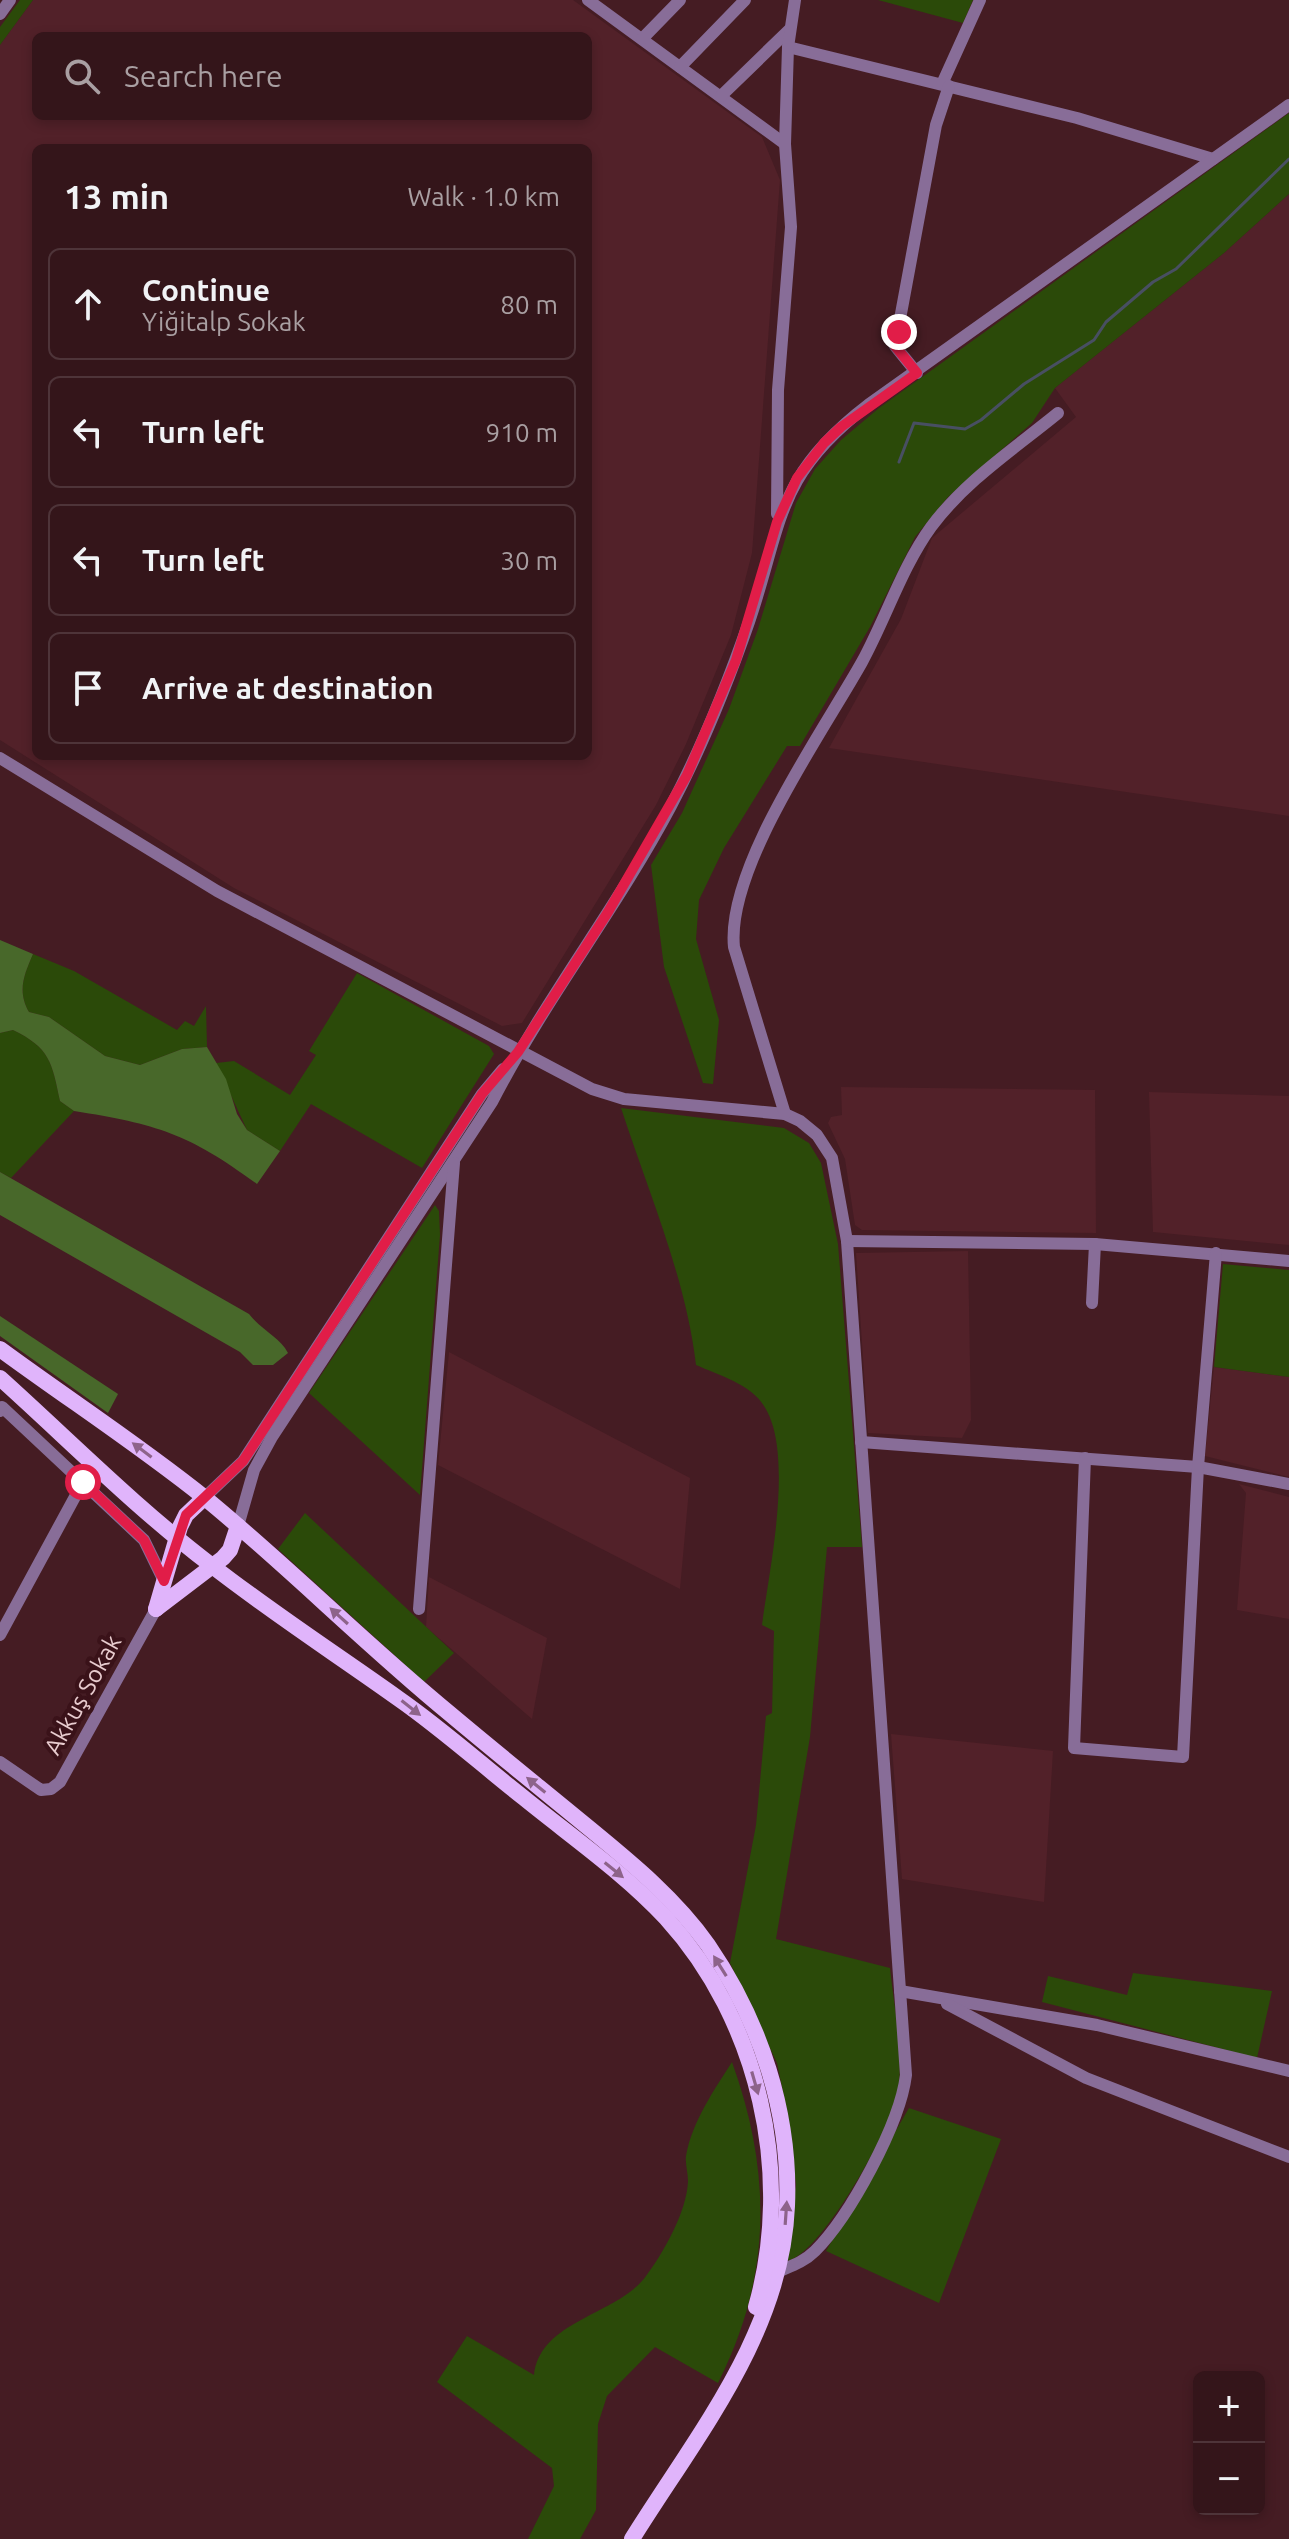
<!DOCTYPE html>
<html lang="en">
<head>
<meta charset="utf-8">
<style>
  :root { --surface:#34151a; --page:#3c1e23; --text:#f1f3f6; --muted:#a99fa2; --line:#4e3439 }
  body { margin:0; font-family:Ubuntu,sans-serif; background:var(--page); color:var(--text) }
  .controls { position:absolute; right:24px; bottom:24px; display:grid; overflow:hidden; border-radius:12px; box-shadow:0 4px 12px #0003 }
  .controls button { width:72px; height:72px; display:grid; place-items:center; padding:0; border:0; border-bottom:2px solid var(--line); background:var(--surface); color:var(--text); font:40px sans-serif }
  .stop { position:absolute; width:24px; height:24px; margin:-18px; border:6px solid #e11d48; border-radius:50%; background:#fff }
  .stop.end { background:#e11d48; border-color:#fff; box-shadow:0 2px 8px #0008 }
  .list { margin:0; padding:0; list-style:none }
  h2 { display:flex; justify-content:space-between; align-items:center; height:104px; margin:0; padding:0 32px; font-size:34px }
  h2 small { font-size:26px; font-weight:400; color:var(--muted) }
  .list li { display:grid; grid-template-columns:52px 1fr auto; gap:24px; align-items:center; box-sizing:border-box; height:112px; margin:0 16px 16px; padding:0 16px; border:2px solid var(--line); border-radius:12px }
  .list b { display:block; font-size:30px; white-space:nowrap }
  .list p { margin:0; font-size:26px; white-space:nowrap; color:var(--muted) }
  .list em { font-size:26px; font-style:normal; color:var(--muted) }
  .icon { flex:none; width:44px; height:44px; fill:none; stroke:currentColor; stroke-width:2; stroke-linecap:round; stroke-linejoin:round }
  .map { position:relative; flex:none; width:1289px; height:2539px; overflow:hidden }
  .search { position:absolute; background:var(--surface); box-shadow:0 4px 12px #0003; left:32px; top:32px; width:560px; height:88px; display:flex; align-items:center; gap:20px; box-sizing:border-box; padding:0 28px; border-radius:12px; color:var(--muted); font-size:30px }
  .panel { position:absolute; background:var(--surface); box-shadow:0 4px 12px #0003; left:32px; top:144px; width:560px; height:616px; border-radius:12px }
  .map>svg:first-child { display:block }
  .built { fill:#522129; fill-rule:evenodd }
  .green { fill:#2b4a09 }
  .forest { fill:#48682a }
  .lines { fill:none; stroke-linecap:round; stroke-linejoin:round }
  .stream { stroke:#484f62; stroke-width:3 }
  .minor { stroke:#886d98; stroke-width:12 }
  .major { stroke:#e0b4fb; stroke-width:16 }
  .oneway { fill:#8d638a }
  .route { stroke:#e11d48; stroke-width:10 }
  .labels { text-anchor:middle; stroke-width:8; stroke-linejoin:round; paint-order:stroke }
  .street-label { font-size:24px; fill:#e8cccf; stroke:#3a1219 }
</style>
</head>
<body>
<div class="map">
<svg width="1289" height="2539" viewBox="0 0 1289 2539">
  <rect width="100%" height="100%" fill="#451c23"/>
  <g class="built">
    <path d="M33,0H573L762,137L780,180L752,553L731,635L686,744L656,805L522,1023L502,1026L234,888L0,740V45ZM588,36V116H36V36ZM588,148V756H36V148Z"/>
    <path d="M1289,194V816L829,748L901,619L932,538L1076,417L1055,388L1224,253Z"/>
    <path d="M841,1087L1095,1090L1096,1233L862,1230L855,1225L845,1159L828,1123L831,1117L842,1115Z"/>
    <path d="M1149,1092L1289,1096V1245L1153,1232Z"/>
    <path d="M968,1251L971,1420L962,1438L868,1433L856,1253Z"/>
    <path d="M449,1352L690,1478L680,1589L438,1465Z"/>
    <path d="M1214,1367L1289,1377V1477L1205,1456Z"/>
    <path d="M1239,1484L1289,1497V1619L1237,1610L1246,1493Z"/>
    <path d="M429,1577L547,1638L532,1719L426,1627Z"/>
    <path d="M891,1734L1053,1751L1044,1902L902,1879Z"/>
  </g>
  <g class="green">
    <path d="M20,0H33L0,45V27Z"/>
    <path d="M878,0H973L963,23Z"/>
    <path d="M1289,113V194L1224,253L1055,388L1032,423L948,497L915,537L870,627L800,746H787L724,848L699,900L696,939L719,1020L713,1084L703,1083L664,967L651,865L682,813L729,709L758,629L796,503L815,469L841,440L879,408Z"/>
    <path d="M33,954L74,971L177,1030L185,1021L194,1026L206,1006L207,1047L182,1049L140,1065L105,1056L49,1017L29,1012C17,991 24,975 33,954Z"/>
    <path d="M357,973L489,1046L494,1054L422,1168L311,1104L280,1151L247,1130L216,1063L234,1061L290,1095L316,1055L309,1051Z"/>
    <path d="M13,1030C50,1048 52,1062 60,1101L74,1111L11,1178L0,1172V1033Z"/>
    <path d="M621,1108L784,1128L809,1143L821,1163L838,1244L862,1547H827L810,1737L776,1939L890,1968C894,2009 905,2056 897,2097C890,2130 819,2258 786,2261L796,2185L788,2116L777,2063L730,1963L756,1825L766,1716L772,1713L774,1631L762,1625C769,1571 795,1453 764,1406C751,1384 718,1375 696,1365C686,1278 648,1191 621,1108Z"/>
    <path d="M435,1205L439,1211L440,1235L420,1495L309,1393Z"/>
    <path d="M1223,1264L1289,1270V1377L1214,1367Z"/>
    <path d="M305,1513L454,1653L424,1682L278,1549Z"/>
    <path d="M1133,1973L1272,1991L1257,2058L1042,2002L1048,1976L1127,1995Z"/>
    <path d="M732,2062C772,2173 772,2276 718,2383L655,2347L607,2396L598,2424L596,2510L580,2539H528L554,2486L552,2468L437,2382L467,2336L534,2375C540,2320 618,2315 646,2276C664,2252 687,2211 688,2181C688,2172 685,2164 686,2156C692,2122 714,2090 732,2062Z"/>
    <path d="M909,2108L1001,2139L939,2303L826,2251Z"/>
  </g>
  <g class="forest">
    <path d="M0,940L33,954C24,975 17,991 29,1012L49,1017L105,1056L140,1065L182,1049L207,1047L226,1079L237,1114L247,1130L280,1151L257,1184C189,1134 157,1124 74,1111L60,1101C52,1062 50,1048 13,1030L0,1033Z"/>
    <path d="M0,1172L249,1314C262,1331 280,1337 288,1353L273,1365H253L240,1352L0,1215Z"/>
    <path d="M0,1316L118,1394L108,1413L0,1336Z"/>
  </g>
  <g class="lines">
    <path class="stream" d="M899,462L914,423L965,429L981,420L1024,384L1094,340L1106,322L1153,282L1176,269L1289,159"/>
    <g class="minor">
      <path d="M588,0L785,144"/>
      <path d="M0,14L10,0"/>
      <path d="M642,39L680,0"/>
      <path d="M788,47L1077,118L1213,159"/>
      <path d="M680,67L745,0"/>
      <path d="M942,84L980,0"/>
      <path d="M721,96L789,30"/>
      <path d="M917,373L895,346L936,125L949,86"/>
      <path d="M777,514L778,390L791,227L785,144L788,47L795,0"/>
      <path d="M0,758L217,891L592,1089L624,1099L785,1114L800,1121L817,1135L832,1158L847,1241L906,2075C900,2124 850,2216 815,2251C804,2262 791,2266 777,2272"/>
      <path d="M785,1114L734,947C726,868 823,732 862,662C886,618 902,567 931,527C965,481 1014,449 1058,413"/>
      <path d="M847,1241L1095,1244L1289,1261"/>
      <path d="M1092,1303L1095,1244"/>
      <path d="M0,1411L2,1407L144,1540L164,1581"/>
      <path d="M861,1442L1198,1467L1289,1484"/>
      <path d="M1085,1458L1074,1748L1183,1757L1198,1467L1216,1253"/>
      <path d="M204,1498L243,1461L482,1094L503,1069"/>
      <path d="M238,1526L254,1470L272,1437L492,1102C545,999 617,908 671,806C702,747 727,685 749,622C783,522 775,476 868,405L1289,105"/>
      <path d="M419,1609L454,1163"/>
      <path d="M0,1635L83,1482"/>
      <path d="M0,1762L41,1790L51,1789L60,1782L156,1609"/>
      <path d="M900,1991L1097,2025L1289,2071"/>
      <path d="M947,2004L1086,2078L1289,2157"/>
    </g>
    <g class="major">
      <path d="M0,1349C68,1399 139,1445 205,1498C289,1567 365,1644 449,1713C493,1750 539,1787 584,1824C629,1861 674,1897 708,1945C760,2021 791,2113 787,2206C782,2333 696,2436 632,2539"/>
      <path d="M0,1378C70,1441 136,1508 211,1565C271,1612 336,1654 399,1699C442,1729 482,1765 524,1798C572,1837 624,1873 666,1918C759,2020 794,2174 756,2307"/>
      <path d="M156,1609L180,1527L186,1515L204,1498"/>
      <path d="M156,1609L223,1558L230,1550L238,1526"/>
    </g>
  </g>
  <defs><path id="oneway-solid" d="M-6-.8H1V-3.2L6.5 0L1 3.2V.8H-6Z" transform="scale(2)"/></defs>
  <g class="oneway">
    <use href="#oneway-solid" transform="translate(142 1450) rotate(-143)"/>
    <use href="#oneway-solid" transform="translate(339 1616) rotate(-138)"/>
    <use href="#oneway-solid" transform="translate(411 1708) rotate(38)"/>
    <use href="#oneway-solid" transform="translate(536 1785) rotate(-141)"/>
    <use href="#oneway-solid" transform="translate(614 1870) rotate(39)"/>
    <use href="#oneway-solid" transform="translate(720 1966) rotate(-122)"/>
    <use href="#oneway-solid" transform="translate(755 2083) rotate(74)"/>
    <use href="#oneway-solid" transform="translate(786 2213) rotate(-86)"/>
  </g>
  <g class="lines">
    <path class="route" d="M83,1482L144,1540L164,1581L186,1515L243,1461L482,1094L518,1052L608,912L687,775L736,660L777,522L797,478L824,443L841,427L917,373L895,346L899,332"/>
  </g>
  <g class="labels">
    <g class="street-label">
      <text transform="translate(83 1695) rotate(-61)" y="8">Akkuş Sokak</text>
    </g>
  </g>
</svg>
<div class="controls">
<button>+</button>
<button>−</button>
</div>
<div class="stop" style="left:83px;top:1482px"></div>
<div class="stop end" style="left:899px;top:332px"></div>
<div class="search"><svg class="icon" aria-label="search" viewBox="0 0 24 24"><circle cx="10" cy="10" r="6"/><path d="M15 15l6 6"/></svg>Search here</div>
<section class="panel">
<h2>13 min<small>Walk · 1.0 km</small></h2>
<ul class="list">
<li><svg class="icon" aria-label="ahead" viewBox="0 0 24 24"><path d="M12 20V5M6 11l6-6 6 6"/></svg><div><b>Continue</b><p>Yiğitalp Sokak</p></div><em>80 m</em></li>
<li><svg class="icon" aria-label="left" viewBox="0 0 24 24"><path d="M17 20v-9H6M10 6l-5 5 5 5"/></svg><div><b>Turn left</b></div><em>910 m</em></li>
<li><svg class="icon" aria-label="left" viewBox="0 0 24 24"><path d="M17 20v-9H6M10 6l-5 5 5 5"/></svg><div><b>Turn left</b></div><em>30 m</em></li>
<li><svg class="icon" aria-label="arrive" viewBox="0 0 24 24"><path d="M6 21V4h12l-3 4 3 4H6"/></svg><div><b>Arrive at destination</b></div></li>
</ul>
</section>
</div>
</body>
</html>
